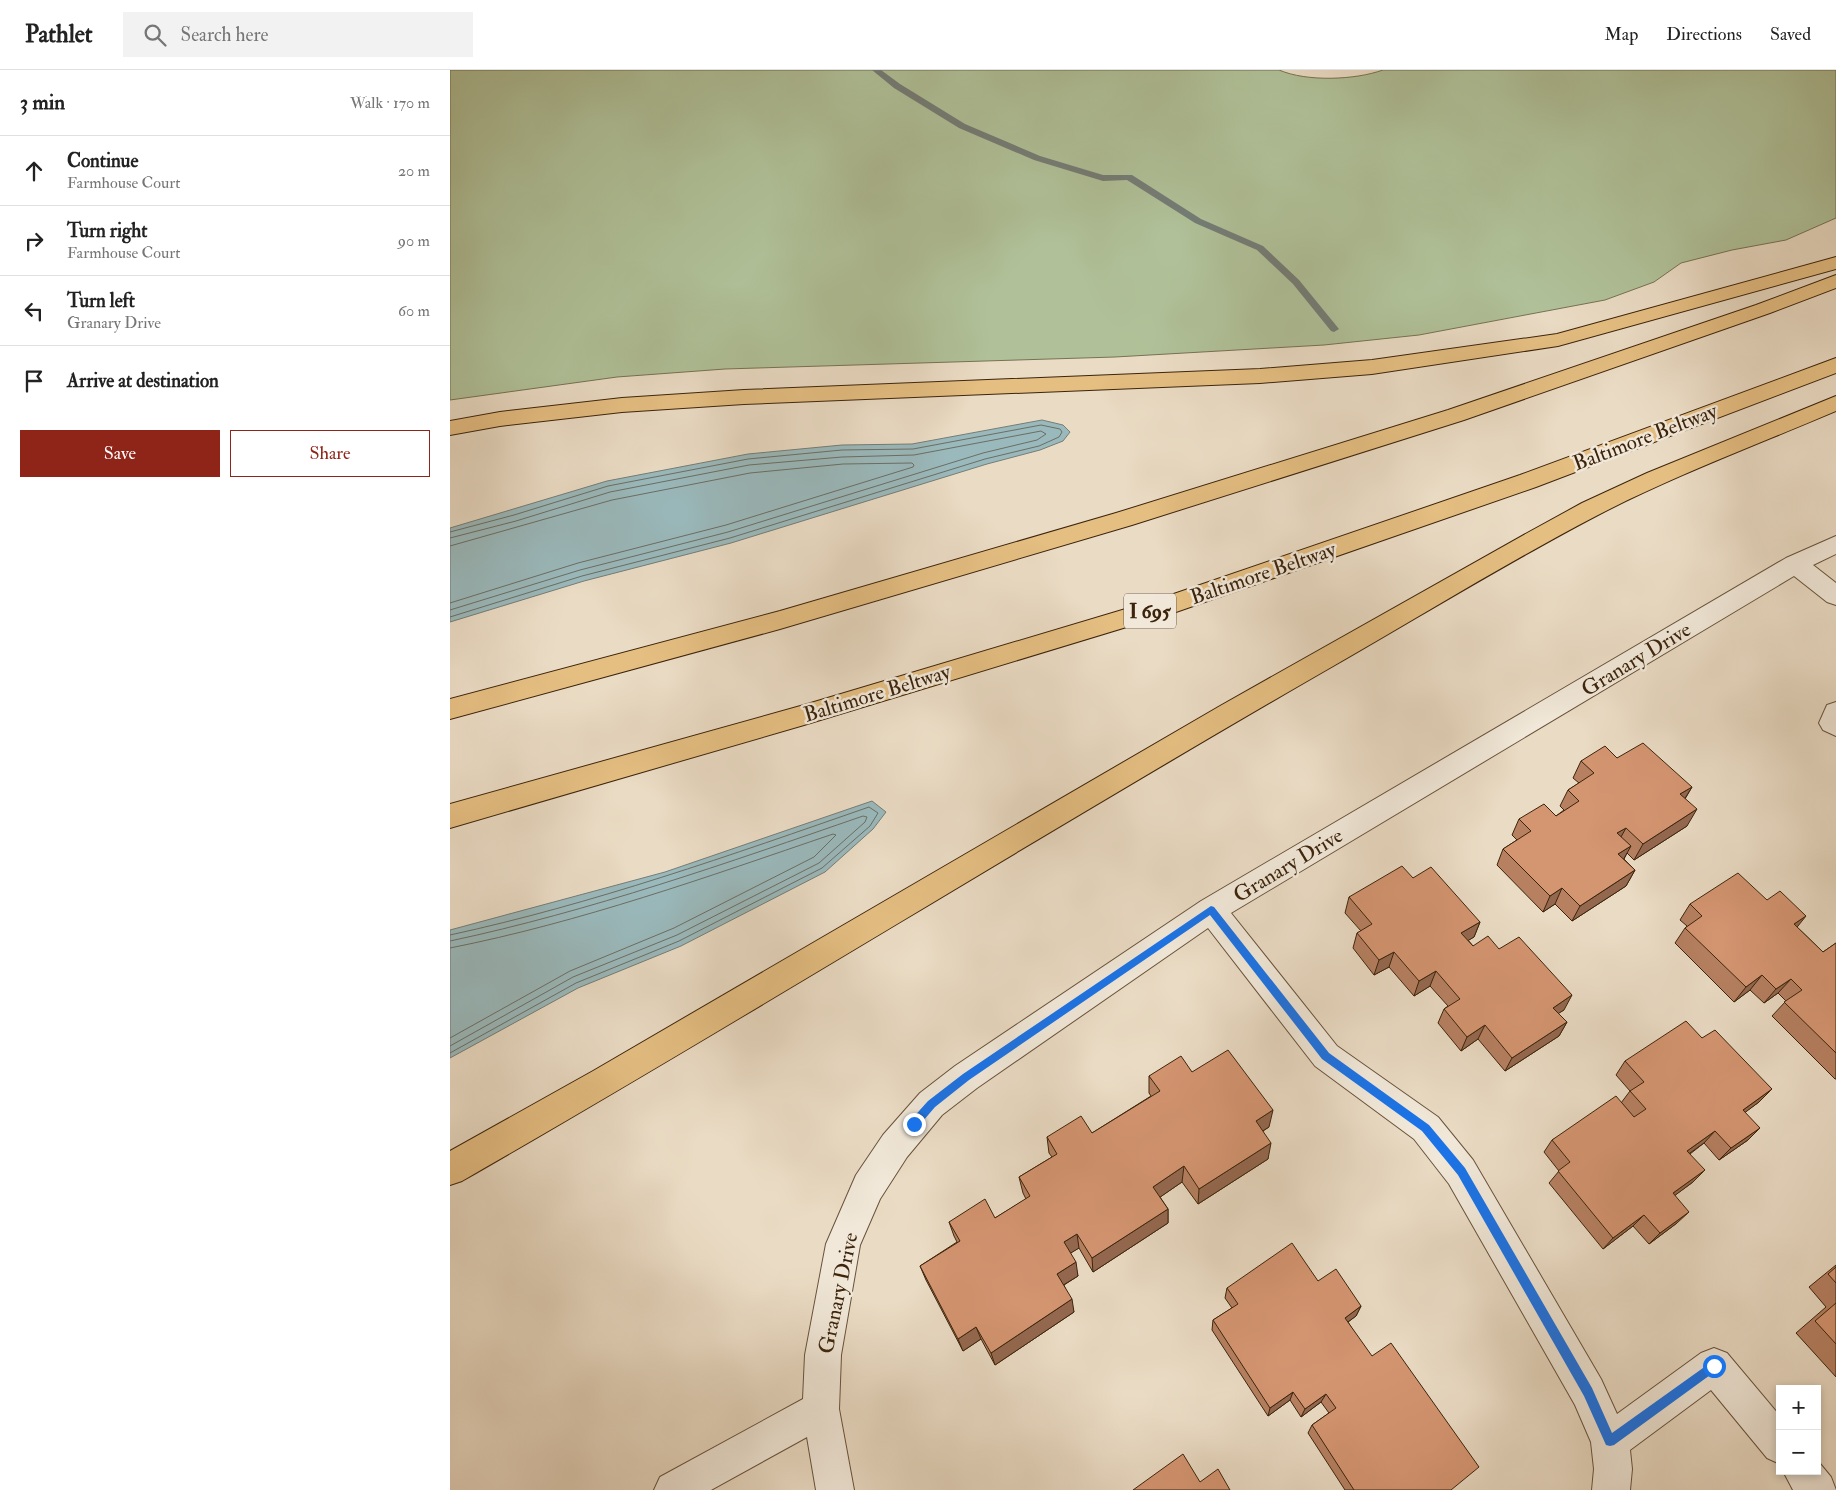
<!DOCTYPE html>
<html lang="en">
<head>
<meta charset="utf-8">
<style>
  :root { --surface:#fff; --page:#f2f2f2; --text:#222; --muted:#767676; --line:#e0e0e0; --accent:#8f2418 }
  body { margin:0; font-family:"IM FELL Double Pica",serif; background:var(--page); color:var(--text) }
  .controls { position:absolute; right:15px; bottom:15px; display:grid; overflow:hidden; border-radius:0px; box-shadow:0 2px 8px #0003 }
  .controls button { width:45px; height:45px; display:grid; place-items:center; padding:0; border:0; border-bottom:1px solid var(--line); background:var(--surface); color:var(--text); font:25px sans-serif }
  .stop { position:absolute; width:15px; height:15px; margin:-11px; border:4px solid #1a73e8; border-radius:50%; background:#fff }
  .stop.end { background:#1a73e8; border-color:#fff; box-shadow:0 1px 5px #0008 }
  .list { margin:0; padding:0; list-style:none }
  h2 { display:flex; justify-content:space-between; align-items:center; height:65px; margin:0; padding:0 20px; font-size:21px }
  h2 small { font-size:16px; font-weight:400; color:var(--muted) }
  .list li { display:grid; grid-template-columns:32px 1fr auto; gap:15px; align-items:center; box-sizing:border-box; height:70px; padding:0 20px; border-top:1px solid var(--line) }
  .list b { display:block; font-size:19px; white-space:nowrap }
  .list p { margin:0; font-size:16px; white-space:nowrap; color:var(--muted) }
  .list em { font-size:16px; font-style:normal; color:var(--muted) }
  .actions { display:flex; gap:10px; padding:15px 20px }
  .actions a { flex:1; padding:11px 0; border:1px solid var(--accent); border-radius:0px; text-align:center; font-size:18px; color:var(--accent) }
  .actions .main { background:var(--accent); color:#fff }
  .icon { flex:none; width:28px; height:28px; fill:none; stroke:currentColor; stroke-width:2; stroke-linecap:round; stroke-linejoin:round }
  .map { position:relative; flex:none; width:1386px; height:1420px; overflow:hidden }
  header { display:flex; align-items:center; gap:30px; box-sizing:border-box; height:70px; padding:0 25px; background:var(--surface); border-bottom:1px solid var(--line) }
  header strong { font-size:24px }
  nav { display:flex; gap:28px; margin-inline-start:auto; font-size:18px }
  .search { width:350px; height:45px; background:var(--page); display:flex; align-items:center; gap:12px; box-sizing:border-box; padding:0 18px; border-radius:0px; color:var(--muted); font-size:19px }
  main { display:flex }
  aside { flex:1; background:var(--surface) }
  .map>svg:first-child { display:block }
  .green { fill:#b0c199; stroke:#767252 }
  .water { fill:#9ab9bc; stroke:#747d76 }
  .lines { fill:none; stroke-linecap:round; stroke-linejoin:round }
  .shore { stroke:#6b6e64; stroke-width:1 }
  .stream { fill:#747d76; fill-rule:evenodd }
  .street-casing { stroke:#68523a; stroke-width:2 }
  .highway-casing { stroke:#3c240c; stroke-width:2 }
  .street { fill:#f1e8d9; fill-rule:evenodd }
  .highway { fill:#e5be82; fill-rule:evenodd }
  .wall { fill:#b68061; stroke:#3c240c }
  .shaded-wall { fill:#94684f; stroke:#3c240c }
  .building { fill:#d49571; stroke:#3c240c }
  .route { fill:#1a73e8 }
  .labels { text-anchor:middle; stroke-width:5; stroke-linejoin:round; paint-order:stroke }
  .shield { fill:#f1e8d9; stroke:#725f4a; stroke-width:1 }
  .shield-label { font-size:20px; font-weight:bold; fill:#3c240c }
  .street-label { font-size:21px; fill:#3c240c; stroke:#f1e8d9 }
</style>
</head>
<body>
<header>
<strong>Pathlet</strong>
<div class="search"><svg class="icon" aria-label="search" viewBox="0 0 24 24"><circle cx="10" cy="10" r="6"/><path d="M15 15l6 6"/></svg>Search here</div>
<nav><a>Map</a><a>Directions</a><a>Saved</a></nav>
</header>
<main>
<aside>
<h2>3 min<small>Walk · 170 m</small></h2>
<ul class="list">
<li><svg class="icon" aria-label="ahead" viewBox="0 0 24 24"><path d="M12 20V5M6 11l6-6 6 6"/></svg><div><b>Continue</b><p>Farmhouse Court</p></div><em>20 m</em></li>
<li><svg class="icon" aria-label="right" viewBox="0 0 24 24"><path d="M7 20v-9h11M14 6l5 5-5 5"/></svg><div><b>Turn right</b><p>Farmhouse Court</p></div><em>90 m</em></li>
<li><svg class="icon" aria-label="left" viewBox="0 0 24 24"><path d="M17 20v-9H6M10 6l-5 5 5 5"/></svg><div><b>Turn left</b><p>Granary Drive</p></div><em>60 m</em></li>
<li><svg class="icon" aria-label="arrive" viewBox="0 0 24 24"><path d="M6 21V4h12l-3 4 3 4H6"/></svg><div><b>Arrive at destination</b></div></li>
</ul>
<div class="actions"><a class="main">Save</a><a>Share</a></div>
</aside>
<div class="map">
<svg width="1386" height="1420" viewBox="0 0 1386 1420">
  <rect width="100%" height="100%" fill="#eadbc4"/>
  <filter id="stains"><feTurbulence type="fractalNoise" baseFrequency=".004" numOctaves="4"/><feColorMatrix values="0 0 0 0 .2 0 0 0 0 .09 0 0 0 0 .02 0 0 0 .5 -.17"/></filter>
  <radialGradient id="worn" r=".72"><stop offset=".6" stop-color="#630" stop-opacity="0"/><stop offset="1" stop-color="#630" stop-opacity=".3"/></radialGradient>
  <path class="green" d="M0,0H829C857,12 905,10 933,0H1386V148L1336,170L1282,180L1231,193L1204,212L1155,230L969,265L874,275L665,287L275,299L167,307L0,330Z"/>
  <g class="water">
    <path d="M592,350L613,355L620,362L613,371L590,380L537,394L281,473L134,511L0,552V458L157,411L298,384L392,375L462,374Z"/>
    <path d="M422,731L436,742L423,759L375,802L231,876L128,918L0,988V860L215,802Z"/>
  </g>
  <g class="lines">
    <g class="shore">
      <path d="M0,462L64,445L158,416L298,389L392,380L463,379L591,355L610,359L612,362L609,367L589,376L535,389L280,468L132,506L0,547"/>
      <path d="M0,468L66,451L160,422L299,395L392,387L464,385L591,361L596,364L587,370L533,383L278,462L130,500L0,540"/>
      <path d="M0,476L162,430L300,403L393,394L462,393L464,395L463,397L276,455L128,493L0,533"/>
      <path d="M0,865C143,834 281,785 419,737L428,743L420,756L372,798L229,871L126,913L0,983"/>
      <path d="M0,871C141,841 277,793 413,746L417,747L415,752L369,793L227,865L123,907L0,976"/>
      <path d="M0,878C131,852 257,807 383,764L386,765L364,787L224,858L120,901L0,968"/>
    </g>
    <path class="stream" d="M422,0H431L450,14L515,54L590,86L653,105H682L751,149L813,176L849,210L889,259L884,262L881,261L843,214L807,180L745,153L677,110L653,111L584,90L509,58L444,18Z"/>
    <g class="street-casing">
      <g id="street">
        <path d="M1386,466V484L1363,495L1386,513V535L1377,532L1344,506L781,843L887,976L988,1047L1023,1090L1151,1309L1167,1344L1251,1283L1264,1278L1277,1283L1330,1346V1394L1317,1388L1261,1320L1180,1380L1182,1399L1180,1420H1142L1144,1399L1141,1372L1125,1335L999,1114L964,1069L865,996L758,858L527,1018L492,1045L457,1087L430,1129L410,1175L391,1285L389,1339L404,1420H366L357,1367L261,1420H204L210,1407L353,1329L355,1285L376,1174L406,1105L433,1065L470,1023L505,996L751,831L1336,488Z"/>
        <path d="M1386,632V666L1373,660L1369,653L1377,635Z"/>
        <path d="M1367,1390L1381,1407L1386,1420H1343L1333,1401H1367Z"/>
      </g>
    </g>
    <g class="highway-casing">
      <g id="highway">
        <path d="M1386,187V199L1108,276L922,304L810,313L294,334L172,342L50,356L0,365V351L50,342L172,328L294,320L810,299L922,290L1107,264Z"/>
        <path d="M1386,205V218L1320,243L1014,350L682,455L330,559L0,649V629L330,541L666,443L998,340L1306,235Z"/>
        <path d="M1386,288V303L1086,417L726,542L354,655L0,758V734L354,635L709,529L1070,405Z"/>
        <path d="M1386,326V341C1306,375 1223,406 1146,446C1058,492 972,545 885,595C592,763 305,943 12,1111L0,1115V1081L143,1001L770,636L1079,462L1132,433L1197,403Z"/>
      </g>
    </g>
    <use href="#street" class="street"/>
    <use href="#highway" class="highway"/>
  </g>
  <g class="wall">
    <path d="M1167,688L1242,717L1235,729L1237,756L1184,790L1177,783L1174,789L1185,800L1176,816L1122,851L1105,834L1093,842L1047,795L1053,779L1067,770L1062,765L1069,749L1106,746L1114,740L1110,736L1118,720L1129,713L1123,708L1131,691Z"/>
    <path d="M963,808L1030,852L1024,867L1018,870L1023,876L1049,879L1114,940L1108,943L1117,952L1109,966L1055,1001L1028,969L1011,981L988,953L994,939L998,936L980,916L964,926L939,897L924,905L903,878L907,863L911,861L895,843L899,827Z"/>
    <path d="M1317,830L1347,857L1373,882L1386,873V1009H1385L1322,946L1336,931L1328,923L1314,933L1300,920L1284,932L1225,873L1235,858L1237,856L1230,850L1240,834Z"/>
    <path d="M1252,968L1322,1019L1309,1032L1295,1042L1298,1070L1269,1090L1254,1073L1240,1084L1243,1112L1225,1125L1227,1153L1199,1174L1183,1156L1153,1179L1099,1113L1109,1101L1094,1082L1102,1070L1171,1033L1180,1021L1166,1005L1175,991Z"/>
    <path d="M742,1002L819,1057L813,1061L818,1089L748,1134L732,1112L710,1127L718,1139V1153L643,1202L629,1178L620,1183L628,1206L614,1215L624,1242L545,1295L531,1269L513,1281L476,1210L470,1196L507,1172L504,1166L499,1152L545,1148L576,1129L573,1123L569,1107L602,1087L599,1083L597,1067L642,1063L701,1026L699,1023V1006Z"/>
    <path d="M1386,1195V1307L1346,1263L1376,1237L1359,1217Z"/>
    <path d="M868,1211L911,1236L906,1246L898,1252L1001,1420H895L858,1363L862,1355L879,1343L871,1332L851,1347L840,1330L818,1346L762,1260L763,1250L782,1238L775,1228L777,1218Z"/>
  </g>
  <g class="shaded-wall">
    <path d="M1242,717L1232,733L1230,724Z"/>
    <path d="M1247,739L1237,756L1184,790L1193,774Z"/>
    <path d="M1176,758L1167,774V763Z"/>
    <path d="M1181,776L1172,792L1168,784Z"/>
    <path d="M1185,800L1176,816L1122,851L1130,836Z"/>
    <path d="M1112,818L1105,834L1093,842L1100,826Z"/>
    <path d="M1356,846L1344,861V854Z"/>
    <path d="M1030,852L1024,867L1006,878L1011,863Z"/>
    <path d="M944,882L939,897L924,905L929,890Z"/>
    <path d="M986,901L980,916L964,926L969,911Z"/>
    <path d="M1312,905L1300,920L1284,932L1296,917Z"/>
    <path d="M1341,909L1328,923L1314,933L1326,919Z"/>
    <path d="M1122,925L1114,940L1095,952L1103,938Z"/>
    <path d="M1117,952L1109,966L1055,1001L1062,988Z"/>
    <path d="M1035,955L1028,969L1011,981L1017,967Z"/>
    <path d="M1322,1019L1309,1032L1281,1053L1293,1040Z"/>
    <path d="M823,1040L819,1057L803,1067L806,1051Z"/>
    <path d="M1310,1058L1298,1070L1269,1090L1281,1078Z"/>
    <path d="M1265,1061L1254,1073L1226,1093L1237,1081Z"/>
    <path d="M821,1073L818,1089L748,1134L749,1119Z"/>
    <path d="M734,1096L732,1112L703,1132V1117Z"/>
    <path d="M1255,1100L1243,1112L1212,1135L1223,1123Z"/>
    <path d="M718,1139V1153L643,1202L642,1188Z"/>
    <path d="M1239,1142L1227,1153L1199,1174L1210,1163Z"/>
    <path d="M1194,1145L1183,1156L1153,1179L1163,1168Z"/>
    <path d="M627,1164L629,1178L616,1186L614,1172Z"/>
    <path d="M626,1192L628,1206L610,1217L607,1204Z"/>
    <path d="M622,1229L624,1242L545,1295L541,1283Z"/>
    <path d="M911,1236L906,1246L891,1257L895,1248Z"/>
    <path d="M526,1257L531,1269L513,1281L508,1269Z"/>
    <path d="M843,1322L840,1330L818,1346L820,1338Z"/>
    <path d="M876,1324L871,1332L851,1347L855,1339Z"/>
  </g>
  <g class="building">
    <path d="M1193,673L1242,717L1230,724L1247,739L1193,774L1176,758L1167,763L1181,776L1168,784L1185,800L1130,836L1112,818L1100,826L1053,779L1081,761L1069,749L1094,734L1106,746L1129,731L1118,720L1144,703L1131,691L1155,676L1167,688Z"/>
    <path d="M952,796L963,808L981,797L1030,852L1011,863L1023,876L1038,866L1049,879L1069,867L1122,925L1103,938L1117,952L1062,988L1035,955L1017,967L994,939L1010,929L986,901L969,911L944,882L929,890L907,863L922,854L899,827Z"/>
    <path d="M1288,803L1317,830L1330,821L1356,846L1344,854L1373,882L1386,873V983L1334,932L1352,920L1341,909L1326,919L1312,905L1296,917L1235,858L1252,846L1240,834Z"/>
    <path d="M1236,951L1252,968L1265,960L1322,1019L1293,1040L1310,1058L1281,1078L1265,1061L1237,1081L1255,1100L1223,1123L1239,1142L1210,1163L1194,1145L1163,1168L1108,1101L1120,1092L1102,1070L1166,1026L1184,1047L1196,1039L1180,1021L1194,1012L1175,991Z"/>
    <path d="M778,980L823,1040L806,1051L821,1073L749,1119L734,1096L703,1117L718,1139L642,1188L627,1164L614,1172L626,1192L607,1204L622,1229L541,1283L526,1257L508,1269L470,1196L510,1171L499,1152L535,1129L545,1148L580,1126L569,1107L607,1084L597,1067L631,1046L642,1063L710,1021L699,1006L731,986L742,1002Z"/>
    <path d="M842,1173L868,1211L886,1199L911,1236L895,1248L922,1286L941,1273L1029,1397L1001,1420H904L862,1355L886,1338L876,1324L855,1339L843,1322L820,1338L763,1250L788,1234L777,1218Z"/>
    <path d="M1386,1197V1213L1378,1204Z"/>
    <path d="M1386,1233V1274L1365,1251Z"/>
    <path d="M733,1384L750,1412L768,1399L780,1420H683Z"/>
  </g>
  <path class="route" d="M761,836L764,837L879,983L979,1055L1015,1098L1142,1318L1162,1363L1260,1293L1264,1291L1267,1293L1269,1296L1267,1300L1164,1375L1160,1376L1156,1375L1134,1326L1008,1105L972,1061L872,989L760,845L519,1010L485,1037L467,1058H460V1051L478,1031L513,1004Z"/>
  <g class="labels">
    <rect class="shield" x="674" y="523.5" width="52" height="35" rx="4"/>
    <g class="shield-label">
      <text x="700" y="548">I 695</text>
    </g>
    <g class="street-label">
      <text transform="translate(1195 367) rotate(-21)" y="7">Baltimore Beltway</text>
      <text transform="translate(813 503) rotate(-19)" y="7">Baltimore Beltway</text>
      <text transform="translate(1186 589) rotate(-31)" y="7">Granary Drive</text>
      <text transform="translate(427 623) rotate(-17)" y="7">Baltimore Beltway</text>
      <text transform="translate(838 795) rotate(-31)" y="7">Granary Drive</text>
      <text transform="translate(388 1223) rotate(-78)" y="7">Granary Drive</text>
    </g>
  </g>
  <rect width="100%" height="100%" filter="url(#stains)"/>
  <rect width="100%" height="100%" fill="url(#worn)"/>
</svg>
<div class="controls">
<button>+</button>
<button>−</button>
</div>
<div class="stop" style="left:1264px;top:1296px"></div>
<div class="stop end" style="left:464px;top:1054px"></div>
</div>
</main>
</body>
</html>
